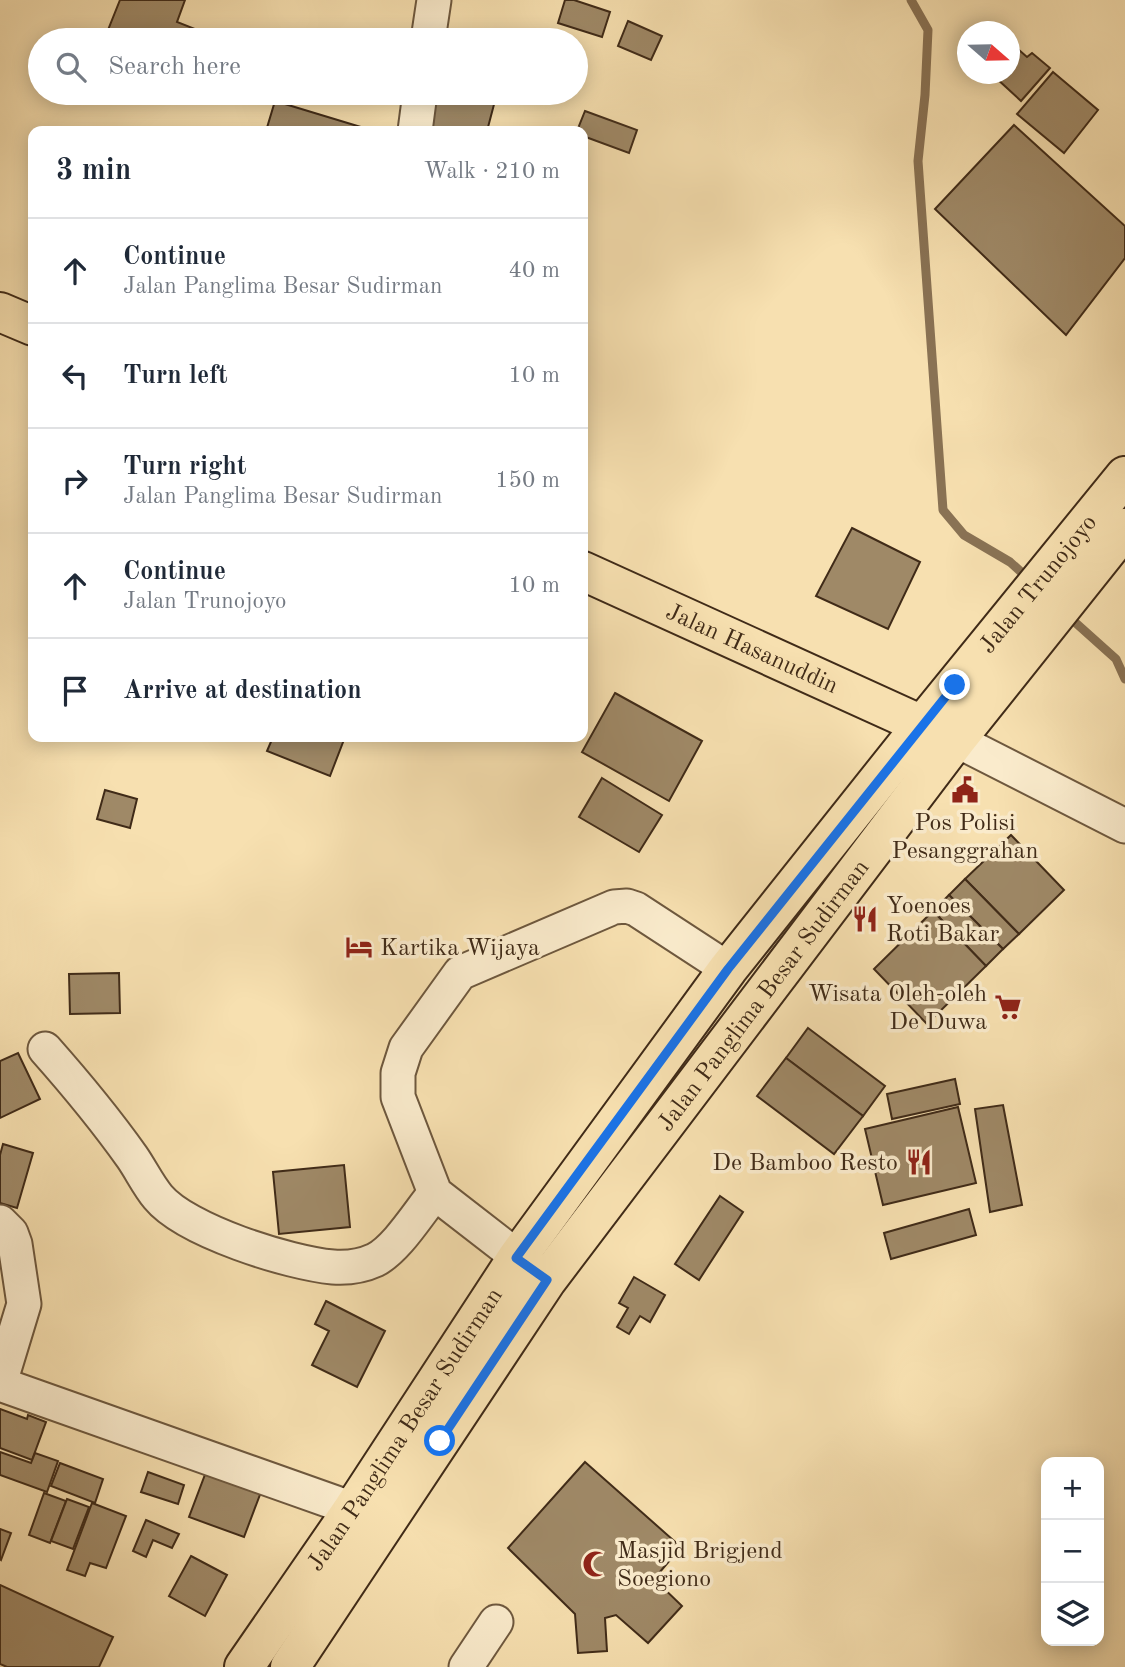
<!DOCTYPE html>
<html lang="en">
<head>
<meta charset="utf-8">
<style>
  :root { --surface:#fff; --page:#f6f6f7; --text:#1f2937; --muted:#747a83; --line:#e0e1e3 }
  body { margin:0; font-family:"Old Standard TT",serif; background:var(--page); color:var(--text) }
  .controls { position:absolute; right:21px; bottom:21px; display:grid; overflow:hidden; border-radius:14px; box-shadow:0 4px 18px #0003 }
  .controls button { width:63px; height:63px; display:grid; place-items:center; padding:0; border:0; border-bottom:2px solid var(--line); background:var(--surface); color:var(--text); font:35px sans-serif }
  .compass { position:absolute; left:957px; top:21px; width:63px; height:63px; border-radius:50%; background:var(--surface); box-shadow:0 4px 18px #0003; rotate:110deg }
  .stop { position:absolute; width:21px; height:21px; margin:-16px; border:5px solid #1a73e8; border-radius:50%; background:#fff }
  .stop.end { background:#1a73e8; border-color:#fff; box-shadow:0 2px 7px #0008 }
  .list { margin:0; padding:0; list-style:none }
  h2 { display:flex; justify-content:space-between; align-items:center; height:91px; margin:0; padding:0 28px; font-size:30px }
  h2 small { font-size:23px; font-weight:400; color:var(--muted) }
  .list li { display:grid; grid-template-columns:46px 1fr auto; gap:21px; align-items:center; box-sizing:border-box; height:105px; padding:0 28px; border-top:2px solid var(--line) }
  .list b { display:block; font-size:26px; white-space:nowrap }
  .list p { margin:0; font-size:23px; white-space:nowrap; color:var(--muted) }
  .list em { font-size:23px; font-style:normal; color:var(--muted) }
  .icon { flex:none; width:38px; height:38px; fill:none; stroke:currentColor; stroke-width:2; stroke-linecap:round; stroke-linejoin:round }
  .map { position:relative; flex:none; width:1125px; height:1667px; overflow:hidden }
  .search { position:absolute; background:var(--surface); box-shadow:0 4px 18px #0003; left:28px; top:28px; width:560px; height:77px; display:flex; align-items:center; gap:18px; box-sizing:border-box; padding:0 24px; border-radius:38px; color:var(--muted); font-size:26px }
  .panel { position:absolute; background:var(--surface); box-shadow:0 4px 18px #0003; left:28px; top:126px; width:560px; height:616px; border-radius:14px }
  .map>svg:first-child { display:block }
  .lines { fill:none; stroke-linecap:round; stroke-linejoin:round }
  .stream { stroke:#897254; stroke-width:9 }
  .building { fill:#9f8967; stroke:#402b18; stroke-width:2 }
  .minor-casing { stroke:#6e583e; stroke-width:37 }
  .major-casing { stroke:#402b18; stroke-width:42 }
  .minor { stroke:#faebcc; stroke-width:33 }
  .major { stroke:#f7e0b0; stroke-width:38 }
  .route { stroke:#1a73e8; stroke-width:9 }
  .labels { text-anchor:middle; stroke-width:7; stroke-linejoin:round; paint-order:stroke }
  .street-label { font-size:24px; fill:#402b18; stroke:#faebcc }
  .poi-label { font-size:24px; fill:#402b18; stroke:#faebcc; text-anchor:start }
</style>
</head>
<body>
<div class="map">
<svg width="1125" height="1667" viewBox="0 0 1125 1667">
  <rect width="100%" height="100%" fill="#f7e0b0"/>
  <filter id="stains"><feTurbulence type="fractalNoise" baseFrequency=".00286" numOctaves="4"/><feColorMatrix values="0 0 0 0 .2 0 0 0 0 .09 0 0 0 0 .02 0 0 0 .5 -.17"/></filter>
  <radialGradient id="worn" r=".72"><stop offset=".6" stop-color="#630" stop-opacity="0"/><stop offset="1" stop-color="#630" stop-opacity=".3"/></radialGradient>
  <g class="lines">
    <g class="stream">
      <path d="M911,0L928,30L925,95L918,161L943,510L964,535L1010,562L1030,580"/>
      <path d="M1068,616L1116,659L1125,679"/>
    </g>
  </g>
  <g class="building">
    <path d="M120,0H185L177,22L195,29L191,40H104Z"/>
    <path d="M565,0H574L610,12L602,37L558,23Z"/>
    <path d="M628,21L662,36L651,60L618,46Z"/>
    <path d="M1019,50L1027,57L1032,53L1050,68L1021,101L995,77L999,74H1010V61Z"/>
    <path d="M1053,72L1098,110L1064,153L1017,114Z"/>
    <path d="M449,93H497L487,131H426L435,98L447,101Z"/>
    <path d="M275,101L374,131H266Z"/>
    <path d="M585,111L637,130L629,153L583,136V131H577Z"/>
    <path d="M1014,125L1125,226V258L1066,335L935,209Z"/>
    <path d="M852,528L920,562L888,629L816,596Z"/>
    <path d="M615,693L702,741L669,801L582,752Z"/>
    <path d="M273,737H345L330,776L267,751Z"/>
    <path d="M602,778L662,815L639,852L579,817Z"/>
    <path d="M105,790L137,799L130,828L97,819Z"/>
    <path d="M1011,835L1064,890L1019,934L965,879Z"/>
    <path d="M965,879L1019,934L1003,949L949,895Z"/>
    <path d="M949,895L1003,949L986,966L933,911Z"/>
    <path d="M933,911L986,966L927,1024L874,969Z"/>
    <path d="M119,973L120,1013L70,1014L69,974Z"/>
    <path d="M808,1028L885,1086L863,1116L786,1058Z"/>
    <path d="M18,1053L40,1099L0,1118V1061Z"/>
    <path d="M786,1058L863,1116L834,1154L757,1096Z"/>
    <path d="M955,1079L960,1104L892,1119L887,1094Z"/>
    <path d="M1003,1105L1022,1205L990,1212L975,1109Z"/>
    <path d="M958,1107L976,1183L883,1205L865,1129Z"/>
    <path d="M3,1144L33,1153L17,1208L0,1203V1155Z"/>
    <path d="M344,1165L350,1227L279,1234L273,1172Z"/>
    <path d="M720,1196L743,1212L699,1280L675,1264Z"/>
    <path d="M969,1209L976,1235L891,1259L884,1233Z"/>
    <path d="M634,1277L665,1295L650,1322L640,1316L629,1334L617,1327L628,1308L619,1303Z"/>
    <path d="M326,1301L385,1331L357,1387L312,1365L329,1331L315,1324Z"/>
    <path d="M0,1409L27,1419L28,1415L46,1422L32,1460L0,1448Z"/>
    <path d="M0,1452L31,1463L35,1453L58,1461L47,1492L0,1475Z"/>
    <path d="M585,1462L681,1547L654,1579L682,1606L648,1643L616,1615L605,1618L607,1651L578,1653L575,1614L508,1548Z"/>
    <path d="M60,1463L103,1479L95,1503L51,1486Z"/>
    <path d="M209,1464L264,1484L244,1537L189,1517Z"/>
    <path d="M148,1472L184,1485L178,1504L141,1492Z"/>
    <path d="M44,1493L66,1501L50,1543L29,1535Z"/>
    <path d="M67,1499L89,1507L73,1549L51,1541Z"/>
    <path d="M92,1503L126,1516L106,1568L90,1563L85,1576L67,1570Z"/>
    <path d="M146,1520L179,1534L172,1548L153,1540L146,1557L133,1551Z"/>
    <path d="M0,1529L11,1533L1,1560L0,1559Z"/>
    <path d="M191,1556L227,1575L205,1616L169,1596Z"/>
    <path d="M0,1585L113,1637L99,1667H7L0,1664Z"/>
  </g>
  <g class="lines">
    <g class="minor-casing">
      <g id="minor">
        <path d="M428,40L434,0"/>
        <path d="M415,131L420,93"/>
        <path d="M956,740L1125,826"/>
        <path d="M45,1049C76,1084 105,1119 132,1157C141,1170 148,1185 158,1197C186,1231 289,1263 333,1267C347,1268 362,1266 375,1260C397,1249 419,1212 435,1193"/>
        <path d="M0,1222L11,1233L15,1244L24,1304L0,1383"/>
        <path d="M537,1272L435,1193L398,1097V1073L406,1048L460,973L614,907L627,906L636,909L728,969"/>
        <path d="M0,1384L353,1509"/>
        <path d="M466,1667L496,1622"/>
      </g>
    </g>
    <g class="major-casing">
      <g id="major">
        <path d="M0,312L33,326"/>
        <path id="s1" d="M583,571L944,735"/>
        <path id="s2" d="M244,1667L353,1509L517,1258L728,969L923,724L1125,476"/>
        <path id="s3" d="M290,1667L547,1280L956,740L1125,528"/>
      </g>
    </g>
    <use href="#minor" class="minor"/>
    <use href="#major" class="major"/>
  </g>
  <g class="lines">
    <path class="route" d="M440,1441L547,1280L516,1258L728,969L955,685"/>
  </g>
  <defs>
    <g id="civic-bare" transform="scale(2.1)"><path d="M-.6-6.5H3V-4.5H.6V-3L4-1V1h2V6H-6V1h2V-1L-.6-3ZM-1.2 2.5V6h2.4V2.5Z" fill="#8f2418" stroke="#faebcc" stroke-width="2.5" paint-order="stroke"/></g>
    <g id="restaurant-bare" transform="scale(2.1)"><path d="M-5-6h1v4h1v-4h1v4h1v-4h1v5L-1.5 .5V6h-2V.5L-5-1ZM5-6V6H3V1.5H1.5Q1.5-4 5-6Z" fill="#8f2418" stroke="#faebcc" stroke-width="2.5" paint-order="stroke"/></g>
    <g id="hotel-bare" transform="scale(2.1)"><path d="M-6-4.5h1.5V1H6V5H4.5V3h-9V5H-6ZM-4 0a1.8 1.8 0 1 1 3.6 0ZM.5 0V-2.5h3Q6-2.5 6 0Z" fill="#8f2418" stroke="#faebcc" stroke-width="2.5" paint-order="stroke"/></g>
    <g id="supermarket-bare" transform="scale(2.1)"><path d="M-6-5.5h2.5l.6 2H6L4.5 2H-2.5L-4.4-4H-6ZM-1.5 3.2a1.3 1.3 0 1 0 .1 0ZM3 3.2a1.3 1.3 0 1 0 .1 0Z" fill="#8f2418" stroke="#faebcc" stroke-width="2.5" paint-order="stroke"/></g>
    <g id="mosque-bare" transform="scale(2.1)"><path d="M3.5-4.9A6 6 0 1 0 3.5 4.9A5 5 0 1 1 3.5-4.9Z" fill="#8f2418" stroke="#faebcc" stroke-width="2.5" paint-order="stroke"/></g>
  </defs>
  <g fill-rule="evenodd">
    <use href="#civic-bare" x="965" y="790"/>
    <use href="#restaurant-bare" x="865" y="919"/>
    <use href="#hotel-bare" x="359" y="947"/>
    <use href="#supermarket-bare" x="1008" y="1007"/>
    <use href="#restaurant-bare" x="919" y="1162"/>
    <use href="#mosque-bare" x="596" y="1564"/>
  </g>
  <g class="labels">
    <g class="street-label">
      <text dy="8" stroke="none"><textPath href="#s2" startOffset="1344">Jalan Trunojoyo</textPath></text>
      <text dy="8" stroke="none"><textPath href="#s1" startOffset="186">Jalan Hasanuddin</textPath></text>
      <text dy="8" stroke="none"><textPath href="#s3" startOffset="822">Jalan Panglima Besar Sudirman</textPath></text>
      <text dy="8" stroke="none"><textPath href="#s2" startOffset="287">Jalan Panglima Besar Sudirman</textPath></text>
    </g>
    <g class="poi-label">
      <text x="965" y="830" text-anchor="middle">Pos Polisi<tspan x="965" dy="28">Pesanggrahan</tspan></text>
      <text x="886" y="913">Yoenoes<tspan x="886" dy="28">Roti Bakar</tspan></text>
      <text x="380" y="955">Kartika Wijaya</text>
      <text x="987" y="1001" text-anchor="end">Wisata Oleh-oleh<tspan x="987" dy="28">De Duwa</tspan></text>
      <text x="898" y="1170" text-anchor="end">De Bamboo Resto</text>
      <text x="617" y="1558">Masjid Brigjend<tspan x="617" dy="28">Soegiono</tspan></text>
    </g>
  </g>
  <rect width="100%" height="100%" filter="url(#stains)"/>
  <rect width="100%" height="100%" fill="url(#worn)"/>
</svg>
<div class="controls">
<button>+</button>
<button>−</button>
<button><svg class="icon" aria-label="layers" viewBox="0 0 24 24"><path d="M12 4l9 5-9 5-9-5zM3 14l9 5 9-5"/></svg></button>
</div>
<svg class="compass" viewBox="-18 -18 36 36"><path d="M0-13l5 13h-10z" fill="#e53935"/><path d="M0 13l5-13h-10z" fill="#747a83"/></svg>
<div class="stop" style="left:440px;top:1441px"></div>
<div class="stop end" style="left:955px;top:685px"></div>
<div class="search"><svg class="icon" aria-label="search" viewBox="0 0 24 24"><circle cx="10" cy="10" r="6"/><path d="M15 15l6 6"/></svg>Search here</div>
<section class="panel">
<h2>3 min<small>Walk · 210 m</small></h2>
<ul class="list">
<li><svg class="icon" aria-label="ahead" viewBox="0 0 24 24"><path d="M12 20V5M6 11l6-6 6 6"/></svg><div><b>Continue</b><p>Jalan Panglima Besar Sudirman</p></div><em>40 m</em></li>
<li><svg class="icon" aria-label="left" viewBox="0 0 24 24"><path d="M17 20v-9H6M10 6l-5 5 5 5"/></svg><div><b>Turn left</b></div><em>10 m</em></li>
<li><svg class="icon" aria-label="right" viewBox="0 0 24 24"><path d="M7 20v-9h11M14 6l5 5-5 5"/></svg><div><b>Turn right</b><p>Jalan Panglima Besar Sudirman</p></div><em>150 m</em></li>
<li><svg class="icon" aria-label="ahead" viewBox="0 0 24 24"><path d="M12 20V5M6 11l6-6 6 6"/></svg><div><b>Continue</b><p>Jalan Trunojoyo</p></div><em>10 m</em></li>
<li><svg class="icon" aria-label="arrive" viewBox="0 0 24 24"><path d="M6 21V4h12l-3 4 3 4H6"/></svg><div><b>Arrive at destination</b></div></li>
</ul>
</section>
</div>
</body>
</html>
